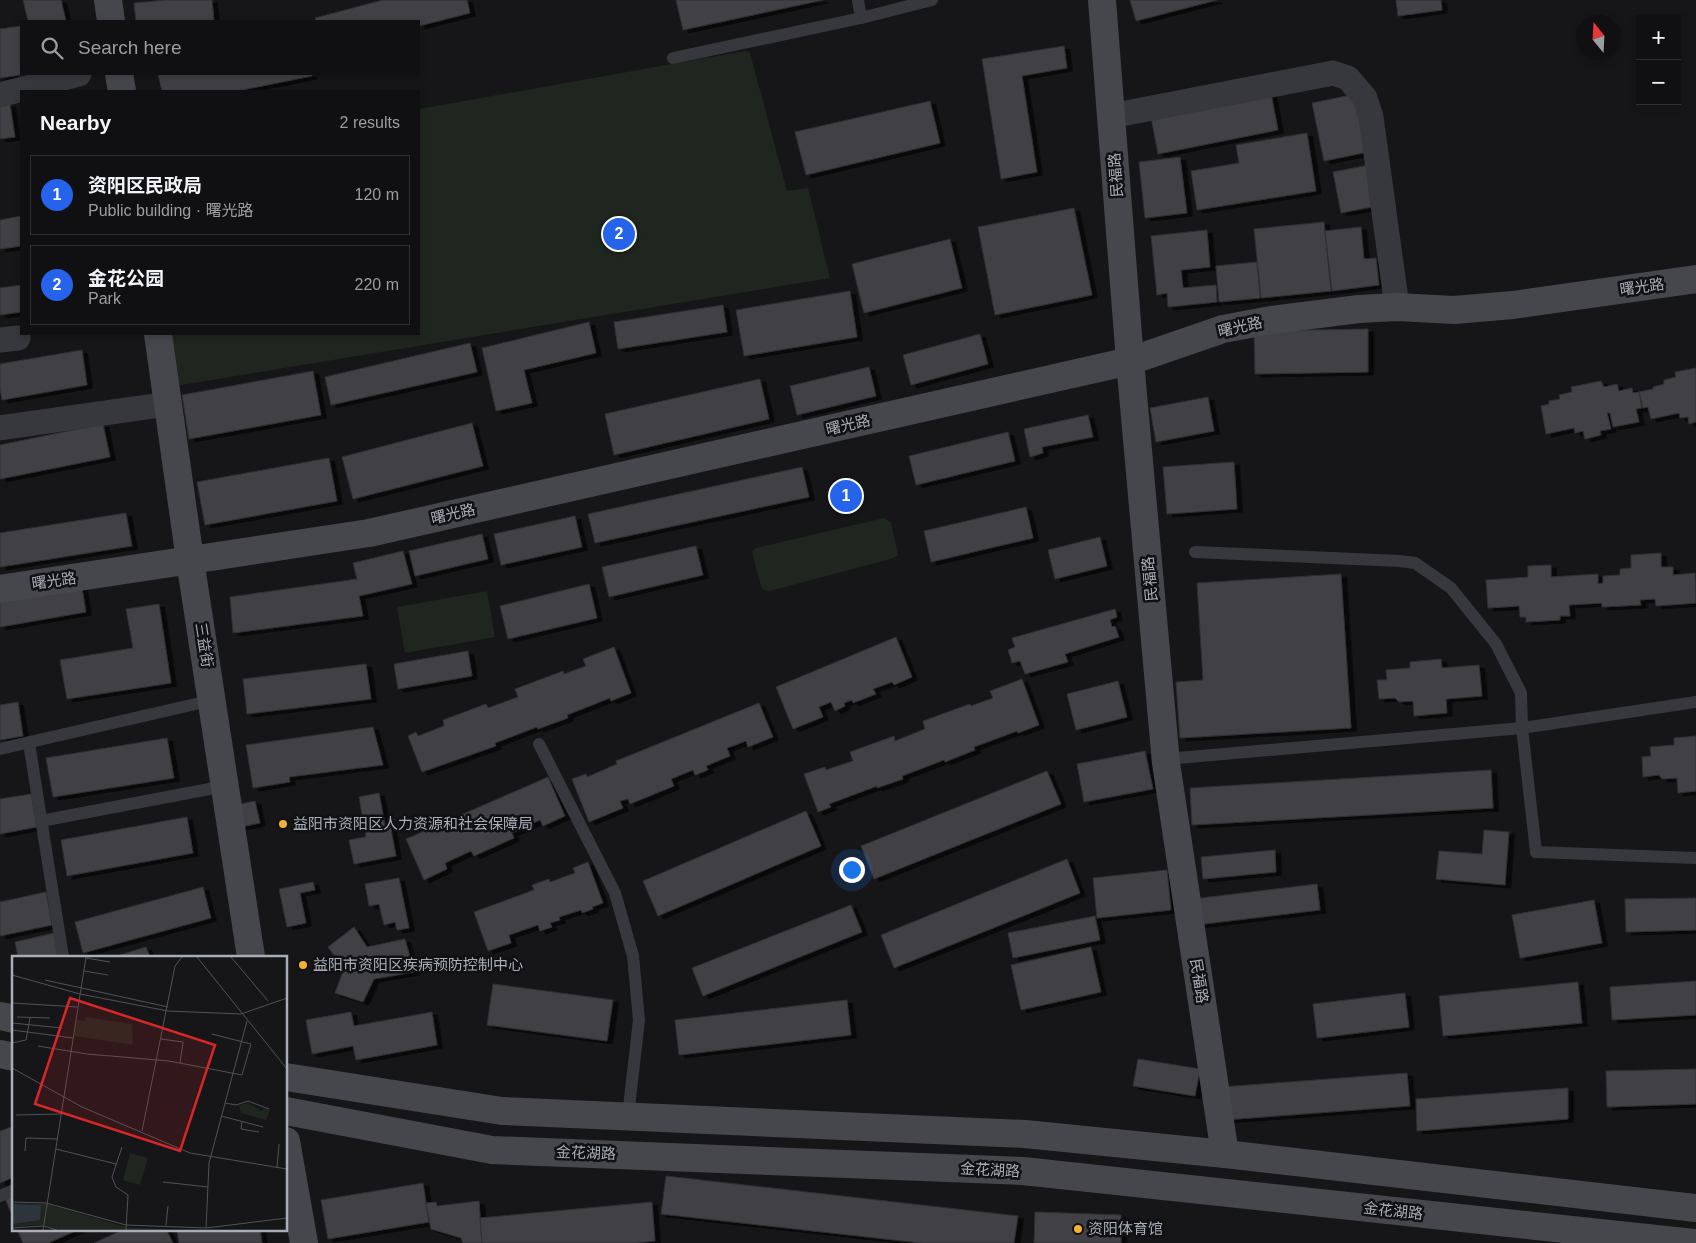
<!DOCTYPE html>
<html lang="en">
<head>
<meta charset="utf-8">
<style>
  :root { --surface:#101012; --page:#19191b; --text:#f1f3f6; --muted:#9c9d9f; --line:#303032; --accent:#2563eb }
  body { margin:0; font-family:Arial,"Noto Sans SC",sans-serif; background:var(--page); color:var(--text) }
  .controls { position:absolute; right:15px; top:15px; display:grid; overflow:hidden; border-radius:0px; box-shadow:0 2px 8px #0003 }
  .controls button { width:45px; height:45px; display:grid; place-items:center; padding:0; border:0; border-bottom:1px solid var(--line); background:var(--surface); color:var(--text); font:25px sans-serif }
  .compass { position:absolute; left:1576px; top:15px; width:45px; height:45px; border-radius:50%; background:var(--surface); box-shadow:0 2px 8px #0003; rotate:342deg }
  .you { position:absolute; left:851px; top:869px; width:18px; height:18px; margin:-12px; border:4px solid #fff; border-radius:50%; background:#1a73e8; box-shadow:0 0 0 8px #1a73e833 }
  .badge { display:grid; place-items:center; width:32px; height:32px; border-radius:50%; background:var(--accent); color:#fff; font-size:16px; font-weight:700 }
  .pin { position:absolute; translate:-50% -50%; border:2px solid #fff; box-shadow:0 1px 5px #0006 }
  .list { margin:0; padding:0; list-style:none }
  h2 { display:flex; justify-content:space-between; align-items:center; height:65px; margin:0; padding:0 20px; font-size:21px }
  h2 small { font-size:16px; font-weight:400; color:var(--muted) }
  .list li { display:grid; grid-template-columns:32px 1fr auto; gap:15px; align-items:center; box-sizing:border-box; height:80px; margin:0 10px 10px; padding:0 10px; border:1px solid var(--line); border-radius:0px }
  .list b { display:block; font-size:19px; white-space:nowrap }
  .list p { margin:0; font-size:16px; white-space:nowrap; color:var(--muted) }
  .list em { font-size:16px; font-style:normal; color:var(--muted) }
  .icon { flex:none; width:28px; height:28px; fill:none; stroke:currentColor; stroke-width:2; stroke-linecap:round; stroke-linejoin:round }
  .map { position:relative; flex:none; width:1696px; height:1243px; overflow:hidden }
  .search { position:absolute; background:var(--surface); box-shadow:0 2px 8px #0003; left:20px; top:20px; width:400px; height:55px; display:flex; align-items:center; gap:12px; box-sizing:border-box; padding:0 18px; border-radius:0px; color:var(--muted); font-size:19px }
  .panel { position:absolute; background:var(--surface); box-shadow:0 2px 8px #0003; left:20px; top:90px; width:400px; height:245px; border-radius:0px }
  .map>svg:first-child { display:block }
  .green { fill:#1e261f }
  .building { fill:#404145; stroke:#303034; filter:url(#shadow) }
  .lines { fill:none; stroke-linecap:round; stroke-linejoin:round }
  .lane { stroke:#37383d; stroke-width:12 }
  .street { stroke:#37383d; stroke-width:25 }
  .secondary { stroke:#45474d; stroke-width:28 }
  .poi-dot { fill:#f2b134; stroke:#111113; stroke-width:2 }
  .labels { text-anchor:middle; stroke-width:5; stroke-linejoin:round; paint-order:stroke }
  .street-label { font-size:15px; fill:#a8adb8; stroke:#111113 }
  .poi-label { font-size:15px; fill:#a8adb8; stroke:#111113; text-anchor:start }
  .inset-road { fill:none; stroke:#505258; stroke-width:1 }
  .view { fill:#d62828; fill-opacity:0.15; stroke:#d62828; stroke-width:2.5 }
  .inset-edge { fill:none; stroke:#a8adb8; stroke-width:2.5 }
</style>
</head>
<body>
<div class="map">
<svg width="1696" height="1243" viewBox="0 0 1696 1243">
  <defs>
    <filter id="shadow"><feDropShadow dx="5.5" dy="3" stdDeviation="0" flood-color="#0009"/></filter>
  </defs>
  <rect width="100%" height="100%" fill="#161618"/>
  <g class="green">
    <path d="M745,51L750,53L787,191L808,188L830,278L175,386L167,334H419V109Z"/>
    <path d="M884,518L891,523L898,555L894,558L770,591L764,590L761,586L752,552L756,548Z"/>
    <path d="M487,591L495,637L405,653L397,607Z"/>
  </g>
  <g class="building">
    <path d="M23,0H61L66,21H28Z"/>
    <path d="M166,0H212L214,21H136L134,3Z"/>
    <path d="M383,0H467L470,13L419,26V21H316L315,18Z"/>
    <path d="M676,0H823L683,30Z"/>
    <path d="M1130,0H1217L1136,21Z"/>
    <path d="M1396,0H1441L1442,10L1398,16Z"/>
    <path d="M21,26V74H27L0,78V29Z"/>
    <path d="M1064,46L1067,68L1022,76L1037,172L1001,179L982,59Z"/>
    <path d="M158,74H311L312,76L237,91H162Z"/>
    <path d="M1271,93L1278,130L1158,154L1151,117Z"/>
    <path d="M1356,94L1368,152L1324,161L1312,103Z"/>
    <path d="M930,101L940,143L806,175L795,132Z"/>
    <path d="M10,104L15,137L0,139V105Z"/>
    <path d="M1307,133L1316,191L1197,210L1191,171L1239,163L1236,145Z"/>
    <path d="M1180,157L1187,213L1145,218L1139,162Z"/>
    <path d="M1369,165L1377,206L1341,213L1333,172Z"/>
    <path d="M1074,208L1092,295L995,315L978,227Z"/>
    <path d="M21,216V246L0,249V220Z"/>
    <path d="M1324,222L1331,291L1261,298L1254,229Z"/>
    <path d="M1361,227L1364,259L1376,258L1379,285L1332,291L1325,231Z"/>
    <path d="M1207,230L1210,267L1181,270L1183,288L1216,285L1217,302L1168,307L1167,293L1157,295L1151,236Z"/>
    <path d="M950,239L962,288L864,313L852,264Z"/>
    <path d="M1257,262L1260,298L1219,302L1216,266Z"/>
    <path d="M21,285V312L0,315V288Z"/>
    <path d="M850,291L857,337L744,356L736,310Z"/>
    <path d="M723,305L727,332L618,349L614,322Z"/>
    <path d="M589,322L596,353L524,370L532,403L496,411L482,348Z"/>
    <path d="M1368,329V372L1255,374L1254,331Z"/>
    <path d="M980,334L988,364L911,385L903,355Z"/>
    <path d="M470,343L477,372L331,405L325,377Z"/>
    <path d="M82,350L87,385L2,400L0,389V364Z"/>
    <path d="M869,367L876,396L797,415L790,386Z"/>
    <path d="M1696,368V422L1689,424L1688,417L1680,418L1679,413L1651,419L1648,407L1643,408L1639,392L1653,389V387L1664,384V380L1676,377L1675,372Z"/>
    <path d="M313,371L321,415L189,439L182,395Z"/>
    <path d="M760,379L769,419L614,455L605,414Z"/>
    <path d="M1601,381L1604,387L1617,384L1619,391L1632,388L1633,393L1639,392L1642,408L1636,409L1639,422L1613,427L1610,413H1607L1611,429L1600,431L1601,435L1585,439L1583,431L1575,433L1574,428L1546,434L1541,406L1549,404V401L1560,399L1559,395L1572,392L1571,387Z"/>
    <path d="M1208,397L1214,431L1156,442L1150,408Z"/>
    <path d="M1088,415L1093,437L1042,447L1043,453L1030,457L1024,429Z"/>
    <path d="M472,423L483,466L353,499L342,457Z"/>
    <path d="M103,424L110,457L0,479V445Z"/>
    <path d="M1008,432L1015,461L916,485L909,456Z"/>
    <path d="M329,458L337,501L205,525L197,482Z"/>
    <path d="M1234,462L1237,509L1167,514L1163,467Z"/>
    <path d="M802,467L809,497L595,543L588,514Z"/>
    <path d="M1026,507L1033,538L931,562L924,531Z"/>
    <path d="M126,513L132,546L0,567V533Z"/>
    <path d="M575,516L582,547L501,565L494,534Z"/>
    <path d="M482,534L488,559L415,576L409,551Z"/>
    <path d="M1100,537L1107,566L1055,579L1048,550Z"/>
    <path d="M696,546L703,575L609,597L602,567Z"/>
    <path d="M403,551L412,584L359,596L363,616L233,633L230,597L357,579L353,563Z"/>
    <path d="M1661,553V567H1673V575L1695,573L1696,603L1656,606L1655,599L1640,600L1641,605L1602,607V603L1569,605L1570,616H1560V620L1526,622V617H1520L1519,606L1488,608L1486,580L1528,577V566L1551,565V577L1598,574V584L1603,583V576L1620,575V569L1631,568V555Z"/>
    <path d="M1341,574L1351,728L1180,738L1176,682L1203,680L1197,583Z"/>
    <path d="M81,582L86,612L0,627V596Z"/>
    <path d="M589,584L597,618L508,639L500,606Z"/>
    <path d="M159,604L171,683L67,699L60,660L133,648L126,609Z"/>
    <path d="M1115,609L1117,617L1110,620L1112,627L1115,626L1119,637L1065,654L1068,662L1025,674L1020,661L1012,663L1008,650L1015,647L1012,638Z"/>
    <path d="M896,637L912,677L894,685L892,682L873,689L876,694L853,703L852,700L844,703L845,706L835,711L831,702L819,707L823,717L793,729L776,687Z"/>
    <path d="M614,647L631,693L611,701L610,698L567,715L568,718L538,729L537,727L495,743L496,746L422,772L408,736L416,732L418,736L444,726L443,720L486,704L488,708L518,697L515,689L563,671L564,674L586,666L583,659Z"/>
    <path d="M468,651L472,676L398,689L394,664Z"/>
    <path d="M1441,659L1442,668L1479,665L1482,696L1446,699L1447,713L1414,716L1413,701L1399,702L1395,698L1379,699L1377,680H1387L1386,670L1410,668V662Z"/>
    <path d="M366,664L371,699L247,714L243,679Z"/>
    <path d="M1022,679L1039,725L1018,733L1017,731L974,747L975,750L945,762L944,760L902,776L903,779L877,788V786L829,804L831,807L818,812L804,774L825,767L826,770L853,761L850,752L894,736L895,741L925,729L923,721L970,704L971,706L993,698L990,691Z"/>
    <path d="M1118,681L1127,717L1076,730L1067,694Z"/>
    <path d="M18,702L23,736L0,740V705Z"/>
    <path d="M759,703L773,737L748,747L746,741L727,748L730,756L706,766L708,770L695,775L693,770L671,779L674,786L630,804L628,799L620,801L623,808L589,822L572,779L586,774L587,777L617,764L616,761Z"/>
    <path d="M373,727L383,765L289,777L290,782L253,788L246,745Z"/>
    <path d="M1696,736V791L1678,793L1677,778L1662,779L1659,775L1643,777L1642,757L1651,756L1650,747L1674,745V738Z"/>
    <path d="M167,738L174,778L53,797L46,758Z"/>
    <path d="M1145,751L1153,789L1084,802L1077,764Z"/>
    <path d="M1491,770L1493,808L1192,825L1190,788Z"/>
    <path d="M1047,771L1061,804L874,879L861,846Z"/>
    <path d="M548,777L565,816L543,826L540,820L512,833L514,838L474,856L471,851L445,863L447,869L424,880L406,839Z"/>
    <path d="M379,793L385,825L390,824L396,856L354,864L349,840L366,837L359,797Z"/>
    <path d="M31,794L37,827L0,834V799Z"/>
    <path d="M255,801L260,823L241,827L236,805Z"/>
    <path d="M806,811L821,846L658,916L643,881Z"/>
    <path d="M187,817L193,853L67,876L61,840Z"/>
    <path d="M1484,830L1509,832L1505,885L1436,879L1439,851L1482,854Z"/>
    <path d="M1275,850L1276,872L1203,879L1201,857Z"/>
    <path d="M1067,859L1080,893L894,968L881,935Z"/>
    <path d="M588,862L603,903L592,907L593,909L582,913L581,910L559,917L560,920L550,923L552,927L540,931L538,925L509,935L511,943L488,951L474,912L534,890L532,885L549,879L550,882L575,873L573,868Z"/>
    <path d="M1167,870L1171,910L1097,918L1093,878Z"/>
    <path d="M399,878L409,928L397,930L395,922L384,925L379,904L369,906L365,884Z"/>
    <path d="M313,882L315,890L300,893L306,923L287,927L279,889Z"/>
    <path d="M1317,884L1320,910L1196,925L1193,899Z"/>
    <path d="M203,887L211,918L83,953L75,922Z"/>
    <path d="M46,892L52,925L0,936V902Z"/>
    <path d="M1696,898V930L1626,932L1625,899Z"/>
    <path d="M1594,900L1602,943L1520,958L1512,915Z"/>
    <path d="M851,905L862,932L703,996L692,968Z"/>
    <path d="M1095,916L1100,940L1013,958L1008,933Z"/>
    <path d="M354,927L367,947L405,939L414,972L374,979L363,1002L335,993L344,969L328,947Z"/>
    <path d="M54,933L59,957H18L15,942Z"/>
    <path d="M146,947L150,957H113Z"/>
    <path d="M1091,947L1101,992L1021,1010L1011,965Z"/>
    <path d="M1696,981V1015L1612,1020L1610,987Z"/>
    <path d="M1578,982L1582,1023L1443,1036L1439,996Z"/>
    <path d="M493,984L613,1000L607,1041L487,1025Z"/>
    <path d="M1405,993L1409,1027L1317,1038L1313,1004Z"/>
    <path d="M847,1000L851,1035L679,1055L675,1020Z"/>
    <path d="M351,1012L354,1026L432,1012L437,1045L356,1060L353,1046L312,1054L306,1020Z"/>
    <path d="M1138,1059L1200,1069L1195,1096L1133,1086Z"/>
    <path d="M1696,1069V1104L1607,1107L1606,1071Z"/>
    <path d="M1407,1073L1410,1106L1224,1120L1222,1087Z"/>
    <path d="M1568,1088V1119L1417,1131L1416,1099Z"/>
    <path d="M14,1126V1177L0,1183V1131Z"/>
    <path d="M666,1176L1018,1216L1014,1243H921L661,1214Z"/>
    <path d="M423,1183L429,1222L328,1239L321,1200Z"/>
    <path d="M14,1192V1220L4,1196Z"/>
    <path d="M479,1201L482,1243H463L461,1238L431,1229L426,1203L436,1202L437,1206Z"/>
    <path d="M652,1202L655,1241L635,1243H482L480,1218Z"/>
    <path d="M1035,1212L1121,1215V1243H1034Z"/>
    <path d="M17,1229H80L48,1243H23Z"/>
    <path d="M125,1229H166L173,1243H94Z"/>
    <path d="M188,1229H260L262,1243H179L177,1231Z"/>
  </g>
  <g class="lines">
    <g class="lane">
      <path d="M858,0L861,18"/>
      <path d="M673,58L861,18L932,0"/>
      <path d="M1195,552L1400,561L1415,563L1451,588L1496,644L1521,693L1522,728L1536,852L1696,858"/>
      <path d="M29,743L63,957"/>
      <path d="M539,744L615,893L633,956L639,1020L628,1116"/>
      <path d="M0,749L213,700"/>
      <path d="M1166,759L1522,728L1696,702"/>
      <path d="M41,821L225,786"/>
      <path d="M0,1196L14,1190"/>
    </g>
    <g class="street">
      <path d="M0,95L79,74"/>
      <path d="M1111,116L1333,73L1348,78L1365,98L1371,117L1397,307"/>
      <path d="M0,340L18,338"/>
      <path d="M0,428L168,404"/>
    </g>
    <g class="secondary">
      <path d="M108,0L111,21"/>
      <path d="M1102,0L1130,361L1166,763L1225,1154"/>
      <path d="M119,74L122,91"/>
      <path d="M158,334L190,560L251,957"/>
      <path d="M0,589L369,533L1130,361L1223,329L1271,320L1359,309L1397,307L1454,310L1513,305L1696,279"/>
      <path d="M0,1016L14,1019"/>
      <path d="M0,1054L14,1057"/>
      <path d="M286,1077L502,1111L1025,1134L1225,1154L1696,1208"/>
      <path d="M286,1111L492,1150L1023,1171L1694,1243"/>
      <path d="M286,1141L304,1243"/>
    </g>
  </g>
  <g class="poi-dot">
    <circle cx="283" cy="824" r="5"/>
    <circle cx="303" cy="965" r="5"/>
    <circle cx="1078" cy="1229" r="5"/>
  </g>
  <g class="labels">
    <g class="street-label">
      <text transform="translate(1116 175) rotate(-94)" y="5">民福路</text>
      <text transform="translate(1642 287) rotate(-8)" y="5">曙光路</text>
      <text transform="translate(1240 327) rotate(-13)" y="5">曙光路</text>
      <text transform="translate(848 425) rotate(-13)" y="5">曙光路</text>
      <text transform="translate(453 514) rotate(-13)" y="5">曙光路</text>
      <text transform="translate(1150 579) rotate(-95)" y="5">民福路</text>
      <text transform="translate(54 581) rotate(-8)" y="5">曙光路</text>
      <text transform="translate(204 645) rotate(81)" y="5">三益街</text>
      <text transform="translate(1199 981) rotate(81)" y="5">民福路</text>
      <text transform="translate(586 1153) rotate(2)" y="5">金花湖路</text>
      <text transform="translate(990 1170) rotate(3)" y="5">金花湖路</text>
      <text transform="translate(1393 1211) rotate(6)" y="5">金花湖路</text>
    </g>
    <g class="poi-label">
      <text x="293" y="829">益阳市资阳区人力资源和社会保障局</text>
      <text x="313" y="970">益阳市资阳区疾病预防控制中心</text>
      <text x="1088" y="1234">资阳体育馆</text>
    </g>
  </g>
  <g transform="translate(12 956)">
    <rect width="275" height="275" fill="#161618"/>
    <path d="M74,61L120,68L121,89L62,80L65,64L72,65ZM236,147L250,155L251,152L258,154L254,164L229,157L227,149ZM118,197L136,202L128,229L111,224ZM0,247L35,248L114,271L165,274H48L32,269L0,271Z" fill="#1e261f"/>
    <path d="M0,248L29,249L28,264L0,268Z" fill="#2c353c"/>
    <path class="inset-road" d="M185,1L275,113M219,1L256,45M74,2L98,6M72,15L96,19M0,19L68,38L156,55L229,58L275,42M33,24L156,51M0,47L66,51M5,61L38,62M0,67L50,72M0,74L61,82M149,83L171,86L168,107M0,87L14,84L18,62M26,90L75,98L157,105L230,119L239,88L200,78M0,112L70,151L178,197L275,213M213,147L224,149L236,145L257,153M4,159L49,158M209,160L251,171M230,165L229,173L247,176M130,175L163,10L170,1M110,191L100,221L104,231L116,239L114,274M44,193L104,208M13,195L14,182L46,183M265,212L267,188M151,226L196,231M0,246L34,247L114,269L194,272L275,262M154,269L156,250M0,272L32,270L45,274M194,272L197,207L235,65M31,274L74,1"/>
    <path class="view" d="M58,42L203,89L168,195L23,148Z"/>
    <rect width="275" height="275" class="inset-edge"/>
  </g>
</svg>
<div class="controls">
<button>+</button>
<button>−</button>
</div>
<svg class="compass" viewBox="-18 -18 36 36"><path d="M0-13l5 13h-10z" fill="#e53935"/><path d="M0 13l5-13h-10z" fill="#9c9d9f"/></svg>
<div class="you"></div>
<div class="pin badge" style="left:846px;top:496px">1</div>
<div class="pin badge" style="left:619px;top:234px">2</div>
<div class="search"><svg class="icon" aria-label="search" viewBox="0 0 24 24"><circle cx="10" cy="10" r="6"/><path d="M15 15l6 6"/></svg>Search here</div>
<section class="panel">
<h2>Nearby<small>2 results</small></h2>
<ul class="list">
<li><span class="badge">1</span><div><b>资阳区民政局</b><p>Public building · 曙光路</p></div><em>120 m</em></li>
<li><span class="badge">2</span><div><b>金花公园</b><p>Park</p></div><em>220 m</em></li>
</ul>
</section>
</div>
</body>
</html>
